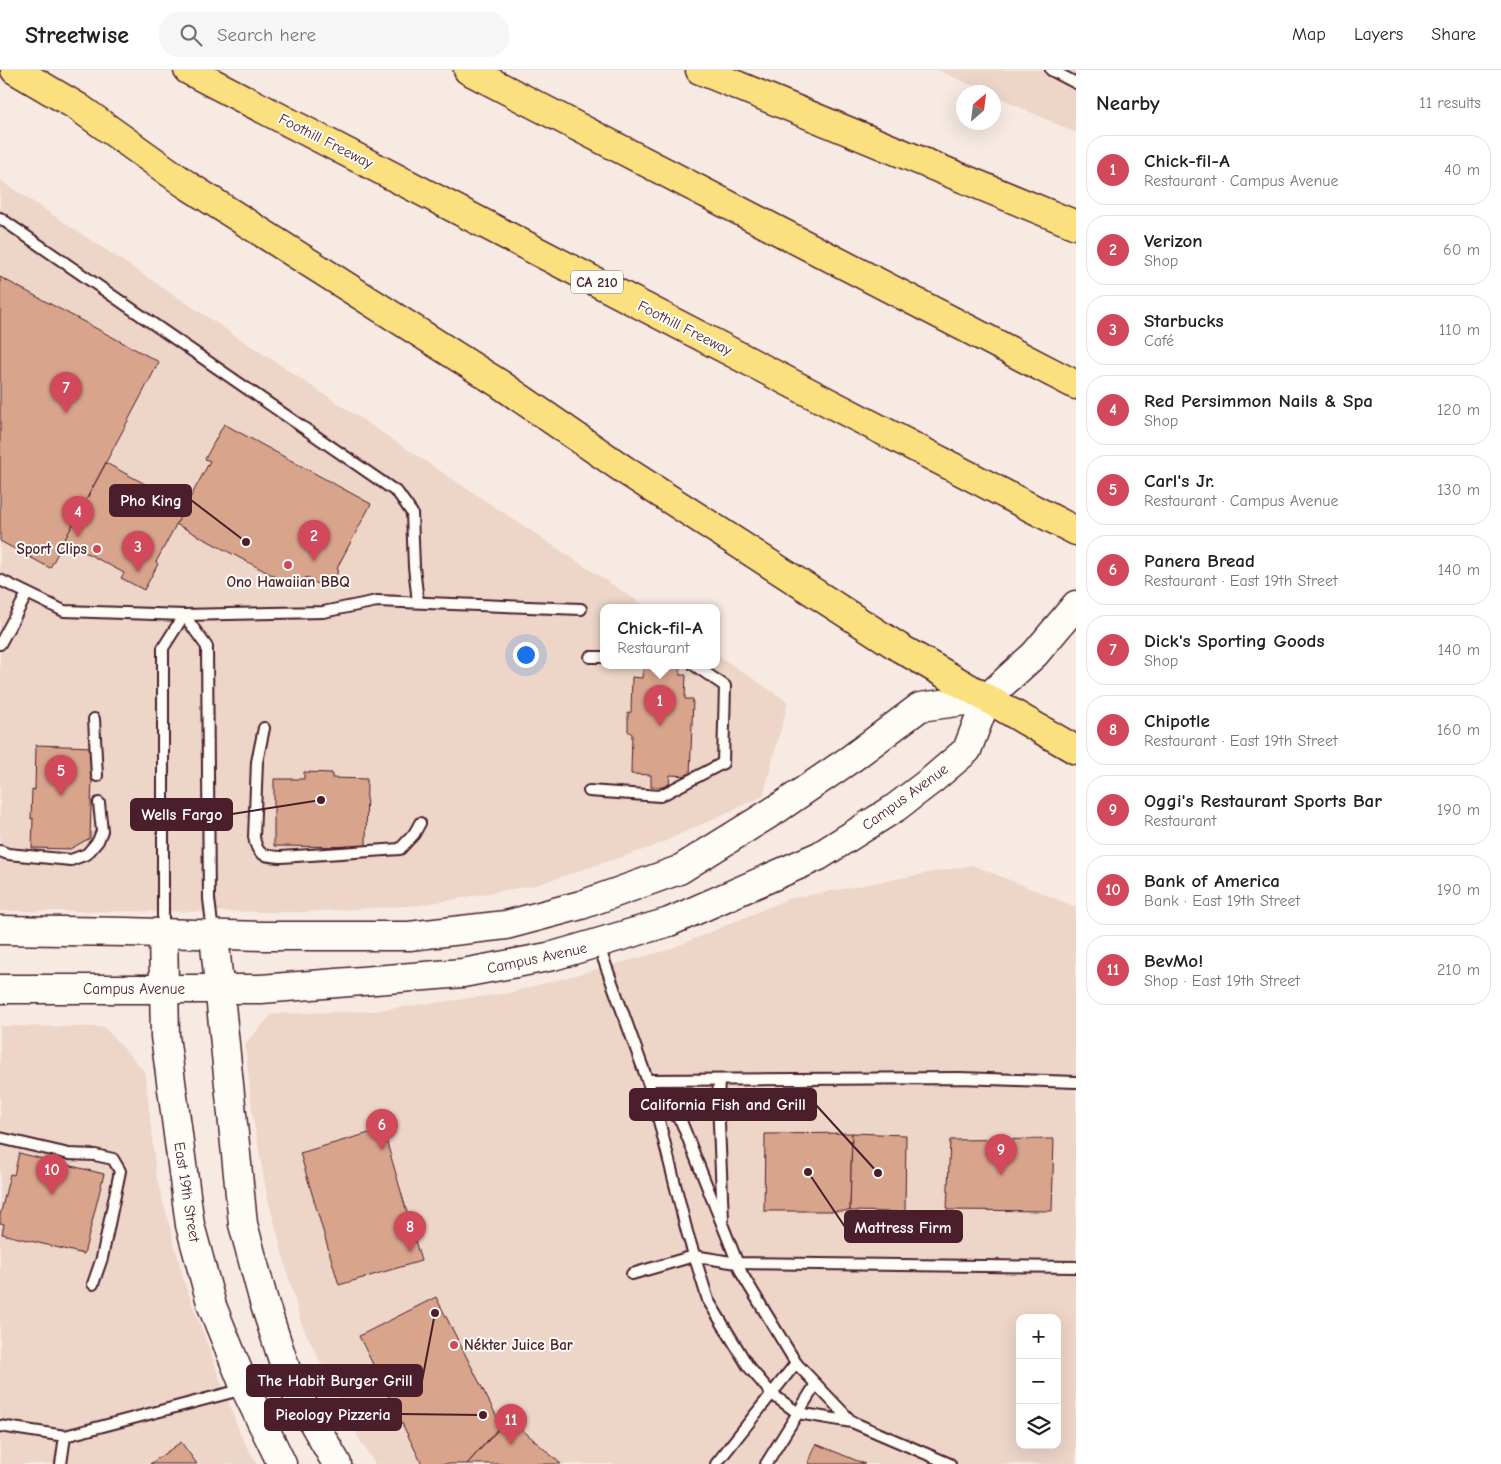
<!DOCTYPE html>
<html lang="en">
<head>
<meta charset="utf-8">
<style>
  :root { --surface:#fff; --page:#f6f6f6; --text:#222; --muted:#767676; --line:#e0e0e0; --accent:#d1495b }
  body { margin:0; font-family:"Comic Neue",sans-serif; background:var(--page); color:var(--text) }
  .controls { position:absolute; right:15px; bottom:15px; display:grid; overflow:hidden; border-radius:10px; box-shadow:0 5px 20px #0002 }
  .controls button { width:45px; height:45px; display:grid; place-items:center; padding:0; border:0; border-bottom:1px solid var(--line); background:var(--surface); color:var(--text); font:25px sans-serif }
  .compass { position:absolute; left:956px; top:15px; width:45px; height:45px; border-radius:50%; background:var(--surface); box-shadow:0 5px 20px #0002; rotate:28deg }
  .you { position:absolute; left:525px; top:584px; width:18px; height:18px; margin:-12px; border:4px solid #fff; border-radius:50%; background:#1a73e8; box-shadow:0 0 0 8px #1a73e833 }
  .badge { display:grid; place-items:center; width:32px; height:32px; border-radius:50%; background:var(--accent); color:#fff; font-size:16px; font-weight:700 }
  .pin { position:absolute; translate:-50% -41px; filter:drop-shadow(0 1px 2px #0008) }
  .pin::after { content:''; position:absolute; top:26px; width:18px; height:15px; background:inherit; clip-path:polygon(0 0,100% 0,50% 100%) }
  .popup { position:absolute; left:600px; top:534px; width:120px; height:65px; box-sizing:border-box; display:grid; place-content:center; border-radius:10px; background:var(--surface); filter:drop-shadow(0 1px 4px #0005); font-size:16px; white-space:nowrap; color:var(--muted) }
  .popup b { font-size:19px; color:var(--text) }
  .popup::after { content:''; position:absolute; left:50%; top:100%; margin-left:-10px; border:10px solid transparent; border-top-color:var(--surface) }
  .list { margin:0; padding:0; list-style:none }
  h2 { display:flex; justify-content:space-between; align-items:center; height:65px; margin:0; padding:0 20px; font-size:21px }
  h2 small { font-size:16px; font-weight:400; color:var(--muted) }
  .list li { display:grid; grid-template-columns:32px 1fr auto; gap:15px; align-items:center; box-sizing:border-box; height:70px; margin:0 10px 10px; padding:0 10px; border:1px solid var(--line); border-radius:20px }
  .list b { display:block; font-size:19px; white-space:nowrap }
  .list p { margin:0; font-size:16px; white-space:nowrap; color:var(--muted) }
  .list em { font-size:16px; font-style:normal; color:var(--muted) }
  .icon { flex:none; width:28px; height:28px; fill:none; stroke:currentColor; stroke-width:2; stroke-linecap:round; stroke-linejoin:round }
  .map { position:relative; flex:none; width:1076px; height:1394px; overflow:hidden }
  header { display:flex; align-items:center; gap:30px; box-sizing:border-box; height:70px; padding:0 25px; background:var(--surface); border-bottom:1px solid var(--line) }
  header strong { font-size:24px }
  nav { display:flex; gap:28px; margin-inline-start:auto; font-size:18px }
  .search { width:350px; height:45px; background:var(--page); display:flex; align-items:center; gap:12px; box-sizing:border-box; padding:0 18px; border-radius:20px; color:var(--muted); font-size:19px }
  main { display:flex }
  aside { flex:1; background:var(--surface) }
  .map>svg:first-child { display:block }
  .built { fill:#edd5c8; fill-rule:evenodd }
  .building { fill:#d8a48c; stroke:#4a1f2b }
  .lines { fill:none; stroke-linecap:round; stroke-linejoin:round }
  .lane-casing { stroke:#4a1f2b; stroke-width:14 }
  .secondary-casing { stroke:#4a1f2b; stroke-width:31 }
  .highway-casing { stroke:#4a1f2b; stroke-width:31 }
  .lane { stroke:#fdfcf7; stroke-width:10 }
  .secondary { stroke:#fdfcf7; stroke-width:28 }
  .highway { stroke:#fbe080; stroke-width:28 }
  .poi-dot { fill:#d1495b; stroke:#fdfcf7; stroke-width:2 }
  .labels { text-anchor:middle; stroke-width:4; stroke-linejoin:round; paint-order:stroke }
  .shield { fill:#fdfcf7; stroke:#806168; stroke-width:1 }
  .shield-label { font-size:14px; font-weight:bold; fill:#4a1f2b }
  .street-label { font-size:15px; fill:#4a1f2b; stroke:#fdfcf7 }
  .poi-label { font-size:15px; font-weight:bold; fill:#4a1f2b; stroke:#fdfcf7; text-anchor:end }
  .leader { fill:none; stroke:#4a1f2b; stroke-width:2 }
  .callout-dot { fill:#4a1f2b; stroke:#fdfcf7; stroke-width:2 }
  .callout { fill:#4a1f2b; stroke:#4a1f2b; stroke-width:2 }
  .callout-label { font-size:16px; text-anchor:middle; font-weight:bold; fill:#fff }
</style>
</head>
<body>
<header>
<strong>Streetwise</strong>
<div class="search"><svg class="icon" aria-label="search" viewBox="0 0 24 24"><circle cx="10" cy="10" r="6"/><path d="M15 15l6 6"/></svg>Search here</div>
<nav><a>Map</a><a>Layers</a><a>Share</a></nav>
</header>
<main>
<div class="map">
<svg width="1076" height="1394" viewBox="0 0 1076 1394">
  <rect width="100%" height="100%" fill="#f6eae2"/>
  <filter id="ink" filterUnits="userSpaceOnUse"><feTurbulence type="fractalNoise" baseFrequency=".02" numOctaves="2"/><feDisplacementMap in="SourceGraphic" scale="10" xChannelSelector="R" yChannelSelector="G"/><feConvolveMatrix kernelMatrix="1 2 1 2 8 2 1 2 1" color-interpolation-filters="sRGB"/></filter>
  <g filter="url(#ink)">
    <g class="built">
      <path d="M938,0H1076V63L994,25V22H987Z"/>
      <path d="M0,110L646,537H604V595H716V584L788,632L763,726L652,777L536,815L420,835L304,842L0,841Z"/>
      <path d="M972,795L1076,837V1394H375L358,1367L301,1253L267,1125L253,1047L245,974L272,944L373,941L509,923L668,880L788,829ZM1020,1248H1057V1375H1020Z"/>
      <path d="M0,956L104,957L145,1002L156,1105L184,1211L241,1366L257,1394H0Z"/>
    </g>
    <g class="building">
      <path d="M0,207L159,292L50,498L0,471Z"/>
      <path d="M224,354L371,434L338,496L337,504L330,512L320,515L310,510L308,507L289,514L176,454L210,391L205,389Z"/>
      <path d="M106,393L186,436L156,492L158,494L144,520L121,508L124,503L64,471Z"/>
      <path d="M643,596L680,598V605H686L685,629H693L690,706L670,705L669,717H651V705L631,704L632,664L628,661V643L631,642L632,607L642,608Z"/>
      <path d="M36,675L93,677L90,768L70,779L32,778L33,748L31,749L32,719L35,720Z"/>
      <path d="M304,702L332,703V708L367,709L366,777L274,776V709H304Z"/>
      <path d="M383,1059L421,1191L339,1215L300,1083Z"/>
      <path d="M852,1063L850,1141H764L765,1064Z"/>
      <path d="M852,1063L906,1065L905,1142L850,1141Z"/>
      <path d="M1054,1069L1052,1141L947,1140L950,1070Z"/>
      <path d="M19,1083L104,1104L84,1184L2,1164L4,1154L0,1153V1146L10,1104L14,1105Z"/>
      <path d="M436,1227L501,1355L467,1394H422L359,1266Z"/>
      <path d="M509,1348L561,1394H467Z"/>
      <path d="M181,1372L197,1394H150Z"/>
      <path d="M816,1374L865,1394H808Z"/>
    </g>
    <g class="lines">
      <g class="lane-casing">
        <g id="lane">
          <path d="M1051,0L1076,13"/>
          <path d="M0,148L398,423L412,443L414,497L418,532"/>
          <path d="M0,510L64,541L184,545L323,542L377,531L581,539"/>
          <path d="M0,574L27,524"/>
          <path d="M590,587H604"/>
          <path d="M94,649L97,706"/>
          <path d="M264,658L257,692L254,767C257,786 264,786 281,787L400,779L414,764L420,753"/>
          <path d="M589,721L660,726L723,693L725,616L694,595"/>
          <path d="M0,781L8,784L71,790L87,784L98,771L102,761L99,733"/>
          <path d="M163,862V578L184,545L207,577L209,829L213,863"/>
          <path d="M598,874L652,1023L687,1162L708,1230L748,1296L772,1324L798,1343L852,1352L950,1394"/>
          <path d="M648,1010L960,1008L1076,1012"/>
          <path d="M719,1010L718,1030L723,1150"/>
          <path d="M653,1023L681,1051L742,1204L796,1293L852,1352"/>
          <path d="M0,1068L69,1084L95,1085L113,1089L120,1101L102,1188L93,1214"/>
          <path d="M632,1204L694,1186L737,1193L1076,1197"/>
          <path d="M0,1356L65,1366L244,1319"/>
          <path d="M61,1394L65,1366"/>
          <path d="M716,1394L796,1293"/>
          <path d="M766,1394L816,1314"/>
        </g>
      </g>
      <g class="secondary-casing">
        <g id="secondary">
          <path d="M0,860L126,862L263,866H409L506,855L581,835L679,800L780,737L852,688L920,637L987,628"/>
          <path d="M163,863L165,966L190,1155L212,1236L245,1318L282,1394"/>
          <path d="M214,865L243,1154L264,1232L290,1312L337,1394"/>
          <path d="M0,919H261L463,903L553,886L669,852L819,786L895,738L933,709L967,680L987,628L1035,584L1076,535"/>
        </g>
      </g>
      <g class="highway-casing">
        <g id="highway">
          <path d="M15,0L78,37L187,115L500,314L626,401L900,578L1076,680"/>
          <path d="M188,0L1076,461"/>
          <path d="M468,0L1076,315"/>
          <path d="M700,0L1076,155"/>
        </g>
      </g>
      <use href="#lane" class="lane"/>
      <use href="#secondary" class="secondary"/>
      <use href="#highway" class="highway"/>
    </g>
  </g>
  <g class="poi-dot">
    <circle cx="97" cy="479" r="5"/>
    <circle cx="288" cy="495" r="5"/>
    <circle cx="454" cy="1275" r="5"/>
  </g>
  <g class="labels">
    <rect class="shield" x="571" y="200.5" width="52" height="23" rx="4"/>
    <g class="shield-label">
      <text x="597" y="217">CA 210</text>
    </g>
    <g class="street-label">
      <text transform="translate(326 71) rotate(27)" y="5">Foothill Freeway</text>
      <text transform="translate(685 258) rotate(27)" y="5">Foothill Freeway</text>
      <text transform="translate(905 727) rotate(-36)" y="5">Campus Avenue</text>
      <text transform="translate(537 888) rotate(-12)" y="5">Campus Avenue</text>
      <text x="134" y="924">Campus Avenue</text>
      <text transform="translate(187 1122) rotate(81)" y="5">East 19th Street</text>
    </g>
    <g class="poi-label">
      <text x="87" y="484">Sport Clips</text>
      <text x="288" y="517" text-anchor="middle">Ono Hawaiian BBQ</text>
      <text x="464" y="1280" text-anchor="start">Nékter Juice Bar</text>
    </g>
  </g>
  <path class="leader" d="M246 472L191 430M321 730L232 744M878 1103L816 1035M808 1102L845 1157M435 1243L422 1311M483 1345L401 1344"/>
  <g class="callout-dot">
    <circle cx="246" cy="472" r="5"/>
    <circle cx="321" cy="730" r="5"/>
    <circle cx="878" cy="1103" r="5"/>
    <circle cx="808" cy="1102" r="5"/>
    <circle cx="435" cy="1243" r="5"/>
    <circle cx="483" cy="1345" r="5"/>
  </g>
  <g class="callout">
    <rect x="110" y="415" width="81" height="31" rx="5"/>
    <rect x="131" y="729" width="101" height="31" rx="5"/>
    <rect x="630" y="1019" width="186" height="31" rx="5"/>
    <rect x="845" y="1141" width="117" height="31" rx="5"/>
    <rect x="247" y="1295" width="175" height="31" rx="5"/>
    <rect x="265" y="1329" width="136" height="31" rx="5"/>
  </g>
  <g class="callout-label">
    <text x="151" y="436">Pho King</text>
    <text x="182" y="750">Wells Fargo</text>
    <text x="723" y="1040">California Fish and Grill</text>
    <text x="903" y="1163">Mattress Firm</text>
    <text x="335" y="1316">The Habit Burger Grill</text>
    <text x="333" y="1350">Pieology Pizzeria</text>
  </g>
</svg>
<div class="controls">
<button>+</button>
<button>−</button>
<button><svg class="icon" aria-label="layers" viewBox="0 0 24 24"><path d="M12 4l9 5-9 5-9-5zM3 14l9 5 9-5"/></svg></button>
</div>
<svg class="compass" viewBox="-18 -18 36 36"><path d="M0-13l5 13h-10z" fill="#e53935"/><path d="M0 13l5-13h-10z" fill="#767676"/></svg>
<div class="you"></div>
<div class="pin badge" style="left:660px;top:656px">1</div>
<div class="popup"><b>Chick-fil-A</b>Restaurant</div>
<div class="pin badge" style="left:314px;top:491px">2</div>
<div class="pin badge" style="left:138px;top:502px">3</div>
<div class="pin badge" style="left:78px;top:467px">4</div>
<div class="pin badge" style="left:61px;top:726px">5</div>
<div class="pin badge" style="left:382px;top:1080px">6</div>
<div class="pin badge" style="left:66px;top:343px">7</div>
<div class="pin badge" style="left:410px;top:1182px">8</div>
<div class="pin badge" style="left:1001px;top:1105px">9</div>
<div class="pin badge" style="left:52px;top:1125px">10</div>
<div class="pin badge" style="left:511px;top:1375px">11</div>
</div>
<aside>
<h2>Nearby<small>11 results</small></h2>
<ul class="list">
<li><span class="badge">1</span><div><b>Chick-fil-A</b><p>Restaurant · Campus Avenue</p></div><em>40 m</em></li>
<li><span class="badge">2</span><div><b>Verizon</b><p>Shop</p></div><em>60 m</em></li>
<li><span class="badge">3</span><div><b>Starbucks</b><p>Café</p></div><em>110 m</em></li>
<li><span class="badge">4</span><div><b>Red Persimmon Nails &amp; Spa</b><p>Shop</p></div><em>120 m</em></li>
<li><span class="badge">5</span><div><b>Carl's Jr.</b><p>Restaurant · Campus Avenue</p></div><em>130 m</em></li>
<li><span class="badge">6</span><div><b>Panera Bread</b><p>Restaurant · East 19th Street</p></div><em>140 m</em></li>
<li><span class="badge">7</span><div><b>Dick's Sporting Goods</b><p>Shop</p></div><em>140 m</em></li>
<li><span class="badge">8</span><div><b>Chipotle</b><p>Restaurant · East 19th Street</p></div><em>160 m</em></li>
<li><span class="badge">9</span><div><b>Oggi's Restaurant Sports Bar</b><p>Restaurant</p></div><em>190 m</em></li>
<li><span class="badge">10</span><div><b>Bank of America</b><p>Bank · East 19th Street</p></div><em>190 m</em></li>
<li><span class="badge">11</span><div><b>BevMo!</b><p>Shop · East 19th Street</p></div><em>210 m</em></li>
</ul>
</aside>
</main>
</body>
</html>
